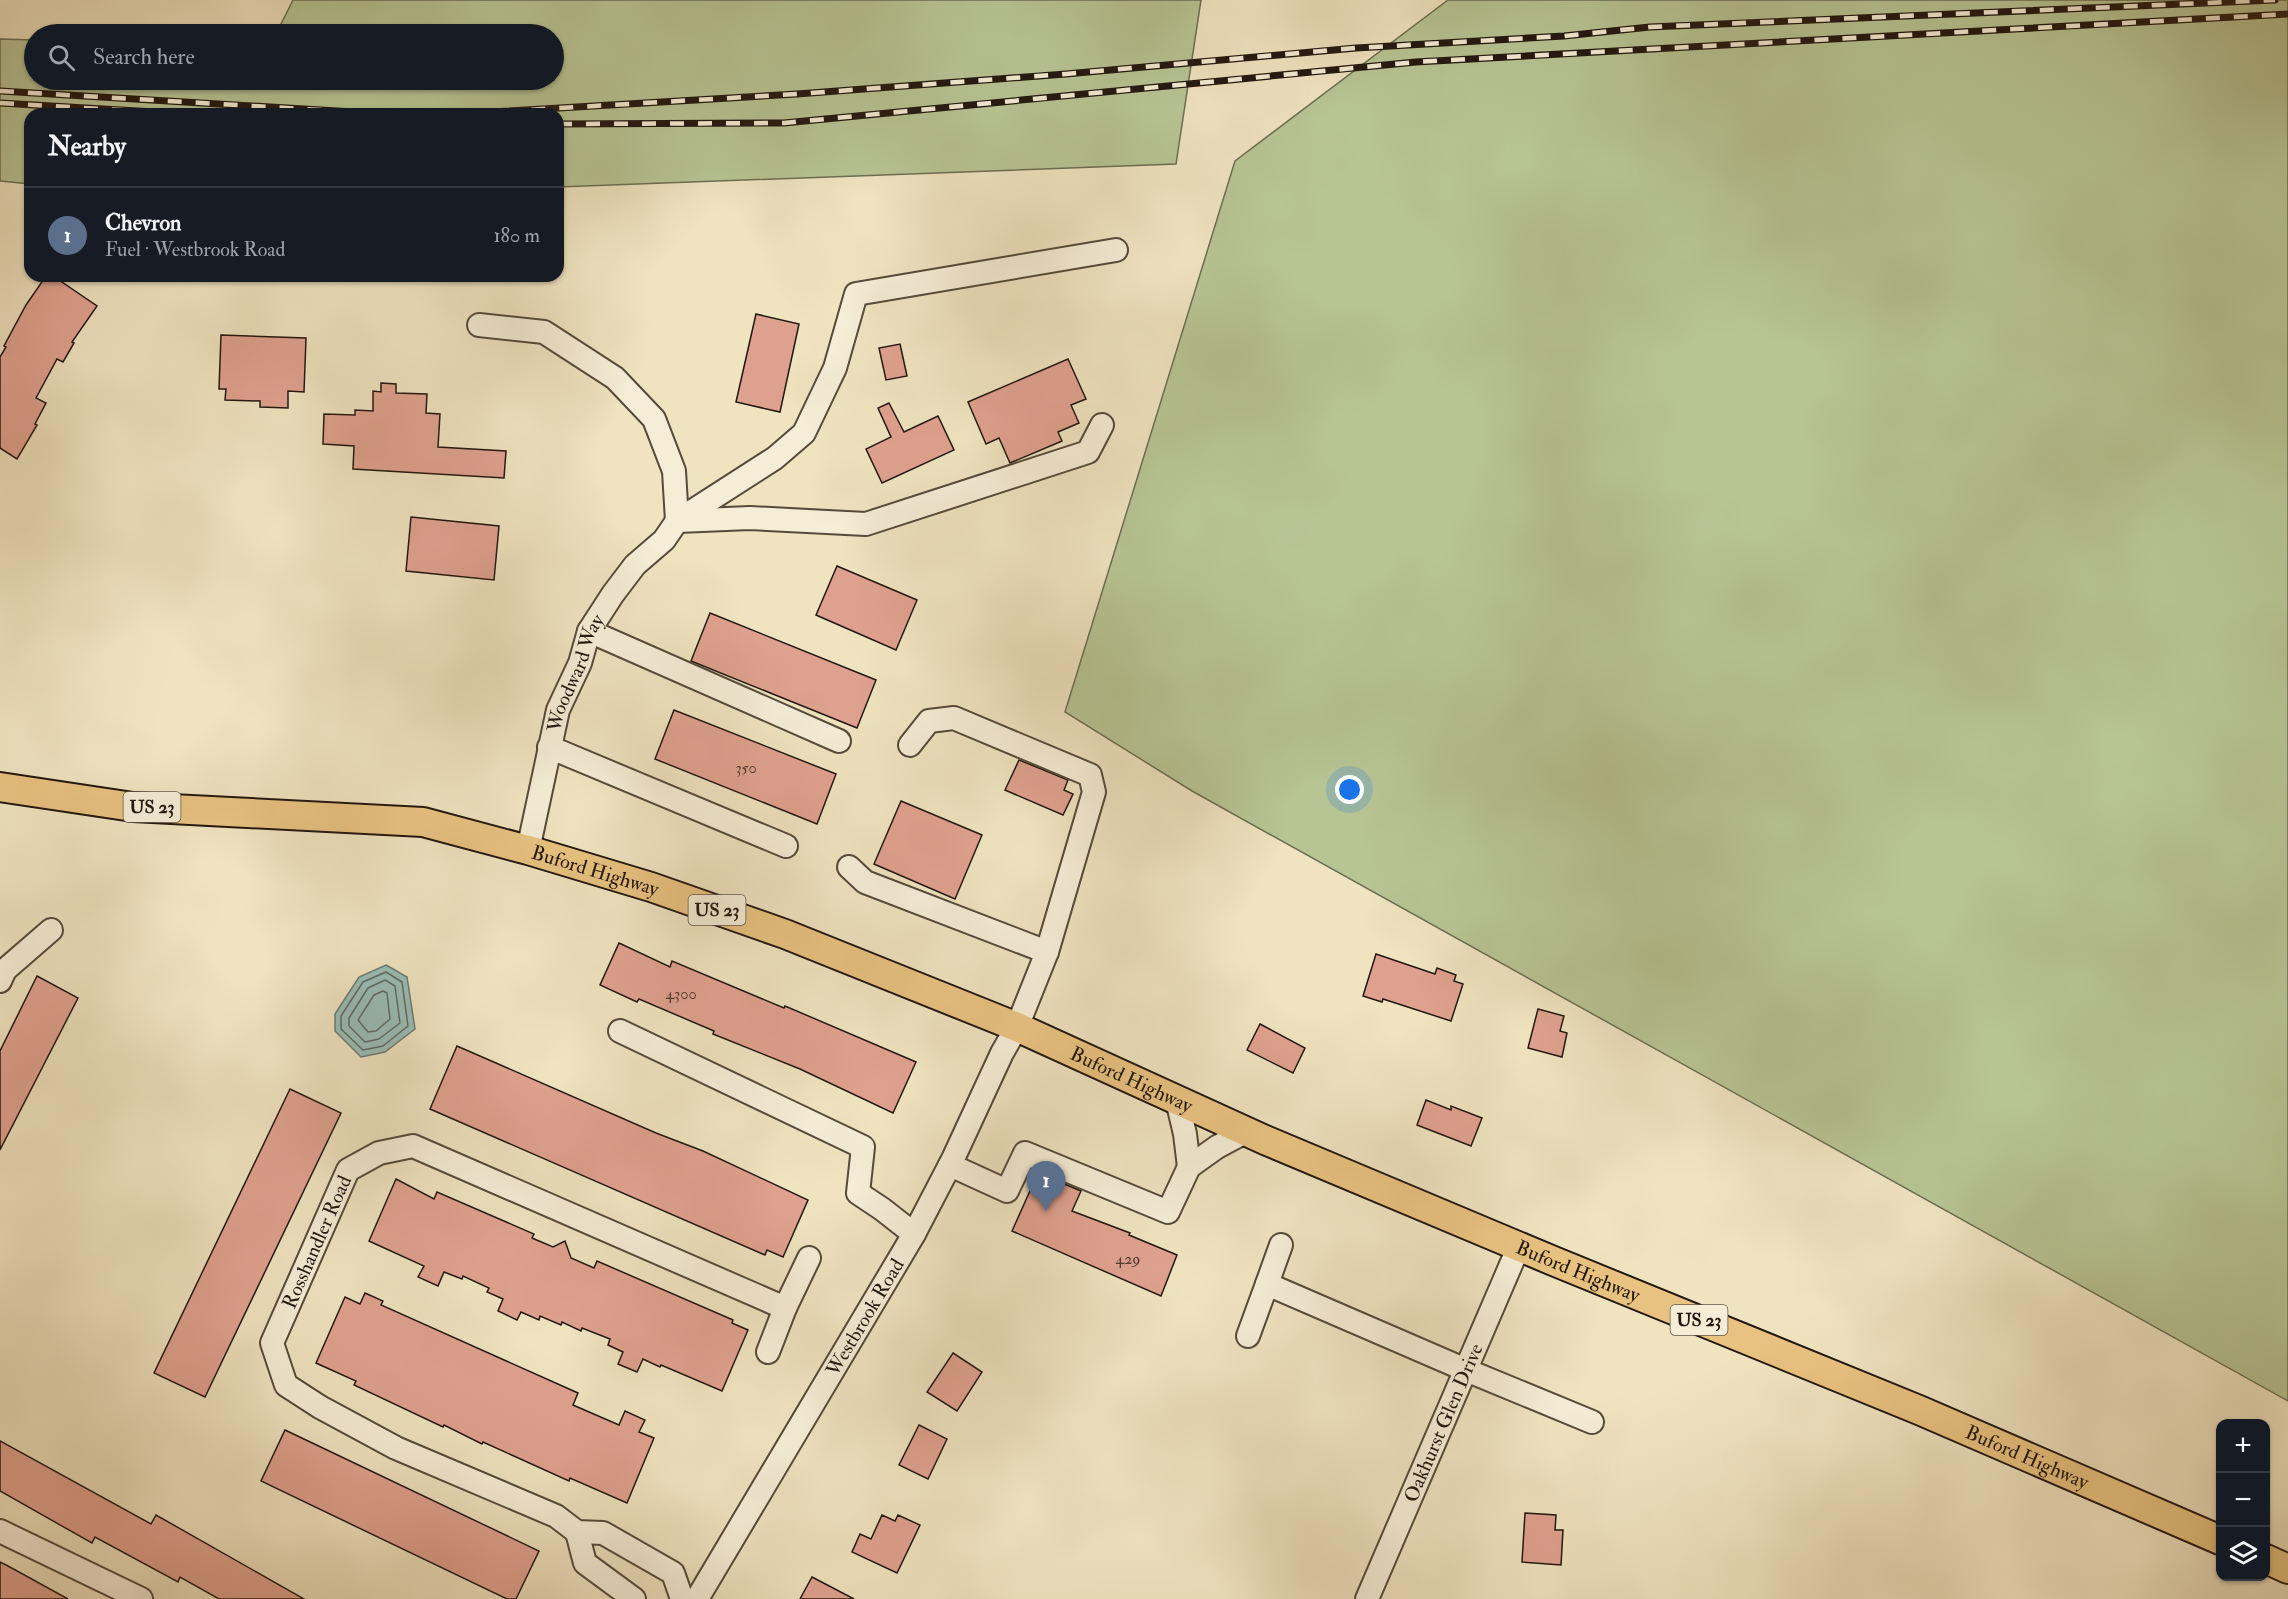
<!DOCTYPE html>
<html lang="en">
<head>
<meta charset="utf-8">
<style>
  :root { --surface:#171b24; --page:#242831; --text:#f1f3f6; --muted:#9ea1a6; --line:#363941; --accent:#c59692 }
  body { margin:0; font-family:"IM FELL Double Pica",serif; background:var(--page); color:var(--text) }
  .controls { position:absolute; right:18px; bottom:18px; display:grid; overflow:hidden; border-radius:12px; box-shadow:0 2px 4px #0004 }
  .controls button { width:54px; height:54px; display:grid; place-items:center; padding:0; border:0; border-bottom:2px solid var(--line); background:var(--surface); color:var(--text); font:30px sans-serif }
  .you { position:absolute; left:1350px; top:790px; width:21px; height:21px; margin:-15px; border:4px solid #fff; border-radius:50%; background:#1a73e8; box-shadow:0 0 0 9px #1a73e833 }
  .badge { display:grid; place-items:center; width:39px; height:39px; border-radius:50%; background:var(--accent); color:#fff; font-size:20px; font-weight:700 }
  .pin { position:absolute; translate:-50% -50px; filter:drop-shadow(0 2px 3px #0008) }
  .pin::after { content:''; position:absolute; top:32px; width:21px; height:18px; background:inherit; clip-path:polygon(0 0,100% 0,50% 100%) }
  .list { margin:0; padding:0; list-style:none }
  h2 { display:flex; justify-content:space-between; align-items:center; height:78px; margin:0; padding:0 24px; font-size:26px }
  h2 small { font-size:20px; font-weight:400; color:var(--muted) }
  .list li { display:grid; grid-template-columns:39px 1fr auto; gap:18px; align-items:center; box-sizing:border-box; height:96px; padding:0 24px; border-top:2px solid var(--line) }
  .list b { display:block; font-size:22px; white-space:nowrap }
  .list p { margin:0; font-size:20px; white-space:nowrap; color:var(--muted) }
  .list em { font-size:20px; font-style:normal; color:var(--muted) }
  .icon { flex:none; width:33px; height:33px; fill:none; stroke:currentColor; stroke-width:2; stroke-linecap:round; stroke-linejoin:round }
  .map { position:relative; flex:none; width:2288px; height:1599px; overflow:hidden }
  .search { position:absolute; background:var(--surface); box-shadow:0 2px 4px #0004; left:24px; top:24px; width:540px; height:66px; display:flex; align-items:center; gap:15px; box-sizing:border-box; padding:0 21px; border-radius:33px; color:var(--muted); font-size:22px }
  .panel { position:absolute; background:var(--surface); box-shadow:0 2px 4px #0004; left:24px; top:108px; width:540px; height:174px; border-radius:18px }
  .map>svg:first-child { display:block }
  .green { fill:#b7c494; stroke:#6c6e52; stroke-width:1.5 }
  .water { fill:#9abdb7; stroke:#6a7b74; stroke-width:1.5 }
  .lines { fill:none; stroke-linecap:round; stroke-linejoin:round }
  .shore { stroke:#5e6a63; stroke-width:1.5 }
  .building { fill:#dfa18f; stroke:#22170f; stroke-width:1.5 }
  .minor-casing { stroke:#554a3b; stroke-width:26 }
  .major-casing { stroke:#22170f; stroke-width:32 }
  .minor { stroke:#f5edd6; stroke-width:22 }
  .major { stroke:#e8c280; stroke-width:28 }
  .rail-casing { stroke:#22170f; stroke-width:7 }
  .rail { stroke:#f5edd6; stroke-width:4.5; stroke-dasharray:14; stroke-linecap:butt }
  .labels { text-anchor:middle; stroke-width:5; stroke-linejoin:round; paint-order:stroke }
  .number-label { font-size:16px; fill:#513a2f }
  .shield { fill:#f5edd6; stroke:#61574b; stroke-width:1.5 }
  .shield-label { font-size:18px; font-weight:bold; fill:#22170f }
  .street-label { font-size:20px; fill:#22170f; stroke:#f5edd6 }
</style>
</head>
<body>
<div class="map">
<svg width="2288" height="1599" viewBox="0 0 2288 1599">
  <rect width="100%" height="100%" fill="#efe3c0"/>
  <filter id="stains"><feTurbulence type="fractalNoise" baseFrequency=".00333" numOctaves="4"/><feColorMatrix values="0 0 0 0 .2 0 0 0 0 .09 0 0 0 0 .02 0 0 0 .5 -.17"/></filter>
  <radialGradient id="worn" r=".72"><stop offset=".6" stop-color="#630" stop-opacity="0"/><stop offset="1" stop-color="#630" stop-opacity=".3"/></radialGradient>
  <g class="green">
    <path d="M293,0H1201L1176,164L558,187V114H30V184L0,181V39L34,40V80H554V34H276Z"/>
    <path d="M1448,0H2288V1401L1192,791L1065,712L1235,161Z"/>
  </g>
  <path class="water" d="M386,965L407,977L415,1029L385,1052L361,1057L335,1031V1014L359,977Z"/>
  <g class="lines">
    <g class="shore">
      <path d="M386,972L402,982L408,1026L383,1046L363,1050L341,1029V1016L363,982Z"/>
      <path d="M385,980L395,986L400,1023L379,1039L365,1042L349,1026V1018L368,988Z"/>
      <path d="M383,991L387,993L390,1019L376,1031L368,1032L358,1020L374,995Z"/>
    </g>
  </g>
  <g class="building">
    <path d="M46,276H53L97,306L72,342L74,343L63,362L57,359L36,398L46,403L35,424L37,425L17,459L0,448V357L6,347L4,346L26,305Z"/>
    <path d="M756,314L799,324L780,412L736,402Z"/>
    <path d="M221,335L306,338L304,392L288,391V408L260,407V401L225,400L226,389H219Z"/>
    <path d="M900,344L907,376L886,380L879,348Z"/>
    <path d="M1068,359L1086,399L1071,405L1079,423L1058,432L1062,441L1010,463L999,438L986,444L968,402Z"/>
    <path d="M381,383L396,384V393L427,394L426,413L440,414L438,447L506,451L504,478L353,469L354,446L323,444L324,414L355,415V410L373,411V391L381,392Z"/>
    <path d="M889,403L904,432L938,416L954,450L882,483L866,449L891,437L878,408Z"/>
    <path d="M411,517L499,526L494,580L406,571Z"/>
    <path d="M837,566L917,600L896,650L816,615Z"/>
    <path d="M710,613L876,680L857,728L691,661Z"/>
    <path d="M674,710L836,774L817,824L655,759Z"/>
    <path d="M1019,760L1068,780L1064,790L1073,794L1063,815L1005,790Z"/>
    <path d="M901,801L982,835L955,899L874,864Z"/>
    <path d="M619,943L670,967L672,961L784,1008L785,1006L916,1062L893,1113L800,1069L713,1034L714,1031L639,999L637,1002L600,985Z"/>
    <path d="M1376,954L1435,974L1437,968L1456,975L1454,981L1463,984L1451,1021L1383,999L1382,1002L1363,996Z"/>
    <path d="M37,976L78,998L0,1150V1051Z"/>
    <path d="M1538,1009L1564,1016L1560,1031L1567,1033L1562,1057L1528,1048Z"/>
    <path d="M1260,1024L1305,1048L1293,1073L1247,1050Z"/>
    <path d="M457,1046L656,1133L703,1151L808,1200L783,1257L767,1250L765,1255L430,1109Z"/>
    <path d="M290,1089L341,1113L205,1397L154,1373Z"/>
    <path d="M1426,1100L1451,1110V1106L1482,1118L1471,1146L1417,1125Z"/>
    <path d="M1038,1173L1081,1191L1072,1211L1130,1233L1129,1235L1177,1255L1161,1296L1012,1231Z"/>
    <path d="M396,1179L434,1199L437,1192L534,1234L532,1238L553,1247L565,1241L571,1258L594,1268L597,1261L733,1320L732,1323L748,1330L722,1391L661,1365L660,1367L643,1359L637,1372L618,1364L623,1352L608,1345L610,1339L582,1328L581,1331L562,1322L561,1325L540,1316L539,1320L521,1312L517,1320L498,1311L503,1299L487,1292L489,1288L463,1276L462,1279L444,1272L438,1286L418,1277L424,1266L369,1241Z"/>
    <path d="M365,1293L383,1301L381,1305L578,1393L573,1405L619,1425L625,1411L645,1420L639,1432L654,1438L627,1503L570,1478L569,1481L483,1442L482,1444L444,1425L443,1427L354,1385L356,1381L316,1363L345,1297L360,1304Z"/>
    <path d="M953,1353L982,1372L957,1411L927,1392Z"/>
    <path d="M919,1425L947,1439L928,1479L899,1465Z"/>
    <path d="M285,1430L539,1551L516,1599H507L261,1481Z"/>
    <path d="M0,1441L151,1524L156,1515L304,1599H219L180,1577L178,1582L95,1537L92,1543L0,1491Z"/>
    <path d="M1525,1513L1556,1515L1555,1530H1563L1561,1565L1522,1562Z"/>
    <path d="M882,1515L895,1521L898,1515L920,1525L897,1573L852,1552L860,1534L871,1539Z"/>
    <path d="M0,1562L8,1566L68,1599H0Z"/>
    <path d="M812,1577L854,1599H800Z"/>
  </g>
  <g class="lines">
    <g class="minor-casing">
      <g id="minor">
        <path d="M479,325L544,332L615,378L654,419L674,471L677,521"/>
        <path d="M678,521L750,518L866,524L1088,452L1102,425"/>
        <path d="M589,631L839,741"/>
        <path d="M549,747L786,846"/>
        <path id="s1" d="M528,850L558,710L580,663L589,631L613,594L635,565L664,540L677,521L775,458L804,433L835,368L856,294L1116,250"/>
        <path d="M849,867L865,882L1047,952"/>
        <path d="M0,981L5,970L51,930"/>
        <path d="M620,1031L863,1147L858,1193L882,1209L914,1234"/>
        <path d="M1177,1100L1185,1134L1189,1167"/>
        <path d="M950,1165L1007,1191L1025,1153L1168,1212L1189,1167L1217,1147L1247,1131"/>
        <path d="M1281,1245L1267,1284L1466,1370L1592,1422"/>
        <path d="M1248,1336L1267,1284"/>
        <path d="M768,1352L785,1308L809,1258"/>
        <path d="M0,1531L141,1599"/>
        <path d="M577,1532L585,1563L634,1599"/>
        <path id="s2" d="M682,1599L673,1573L603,1533L577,1532L556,1516L396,1448L320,1407L286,1385L272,1343L348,1170L379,1153L413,1146L785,1308"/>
        <path id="s3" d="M697,1599L914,1234L953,1159L1002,1053L1017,1027L1047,952L1094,792L1090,775L954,718L929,721L910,745"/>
        <path id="s4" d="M1367,1599L1519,1246"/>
      </g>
    </g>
    <g class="major-casing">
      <g id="major">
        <path id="s5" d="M0,787L133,807L423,822L528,850L651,887L785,934L1017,1027L1265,1140L1551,1260L1919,1410L2220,1540"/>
        <path d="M2266,1559L2288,1569"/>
      </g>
    </g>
    <use href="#minor" class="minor"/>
    <use href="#major" class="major"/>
    <g class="rail-casing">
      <g id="rail">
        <path d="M0,91L354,112H492L797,94L1066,74L1356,48L1564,36L1650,27L2275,0"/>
        <path d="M0,103L189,114"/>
        <path d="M558,124L784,123L1416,62L2288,14"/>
      </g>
    </g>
    <use href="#rail" class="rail"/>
  </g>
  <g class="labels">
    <g class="number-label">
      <text x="746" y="773">350</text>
      <text x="681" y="999">4300</text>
      <text x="1128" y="1264">429</text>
    </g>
    <g class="shield">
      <rect x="123.5" y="792" width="57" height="30" rx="4.5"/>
      <rect x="688.5" y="895" width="57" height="30" rx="4.5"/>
      <rect x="1670.5" y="1305" width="57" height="30" rx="4.5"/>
    </g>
    <g class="shield-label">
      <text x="152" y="813">US 23</text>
      <text x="717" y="916">US 23</text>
      <text x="1699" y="1326">US 23</text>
    </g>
    <g class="street-label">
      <text dy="7" stroke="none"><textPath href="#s1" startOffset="184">Woodward Way</textPath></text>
      <text dy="7" stroke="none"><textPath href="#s5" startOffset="604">Buford Highway</textPath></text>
      <text dy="7" stroke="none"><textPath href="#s5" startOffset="1180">Buford Highway</textPath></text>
      <text dy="7" stroke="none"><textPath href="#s2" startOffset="616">Rosshandler Road</textPath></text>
      <text dy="7" stroke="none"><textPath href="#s5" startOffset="1666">Buford Highway</textPath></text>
      <text dy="7" stroke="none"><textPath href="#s3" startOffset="328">Westbrook Road</textPath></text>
      <text dy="7" stroke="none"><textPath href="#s4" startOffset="192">Oakhurst Glen Drive</textPath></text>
      <text dy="7" stroke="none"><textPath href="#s5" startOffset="2152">Buford Highway</textPath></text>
    </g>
  </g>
  <rect width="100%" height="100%" filter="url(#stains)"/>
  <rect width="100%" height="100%" fill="url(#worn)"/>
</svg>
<div class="controls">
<button>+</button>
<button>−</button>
<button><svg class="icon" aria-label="layers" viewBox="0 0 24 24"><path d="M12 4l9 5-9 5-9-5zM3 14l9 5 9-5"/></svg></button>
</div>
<div class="you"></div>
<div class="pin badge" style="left:1046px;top:1211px;background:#5c6f8a">1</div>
<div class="search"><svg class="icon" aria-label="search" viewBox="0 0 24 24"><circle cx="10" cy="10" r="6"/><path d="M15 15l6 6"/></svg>Search here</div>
<section class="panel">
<h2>Nearby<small></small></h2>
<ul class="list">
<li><span class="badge" style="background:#5c6f8a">1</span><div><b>Chevron</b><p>Fuel · Westbrook Road</p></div><em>180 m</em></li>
</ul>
</section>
</div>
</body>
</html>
